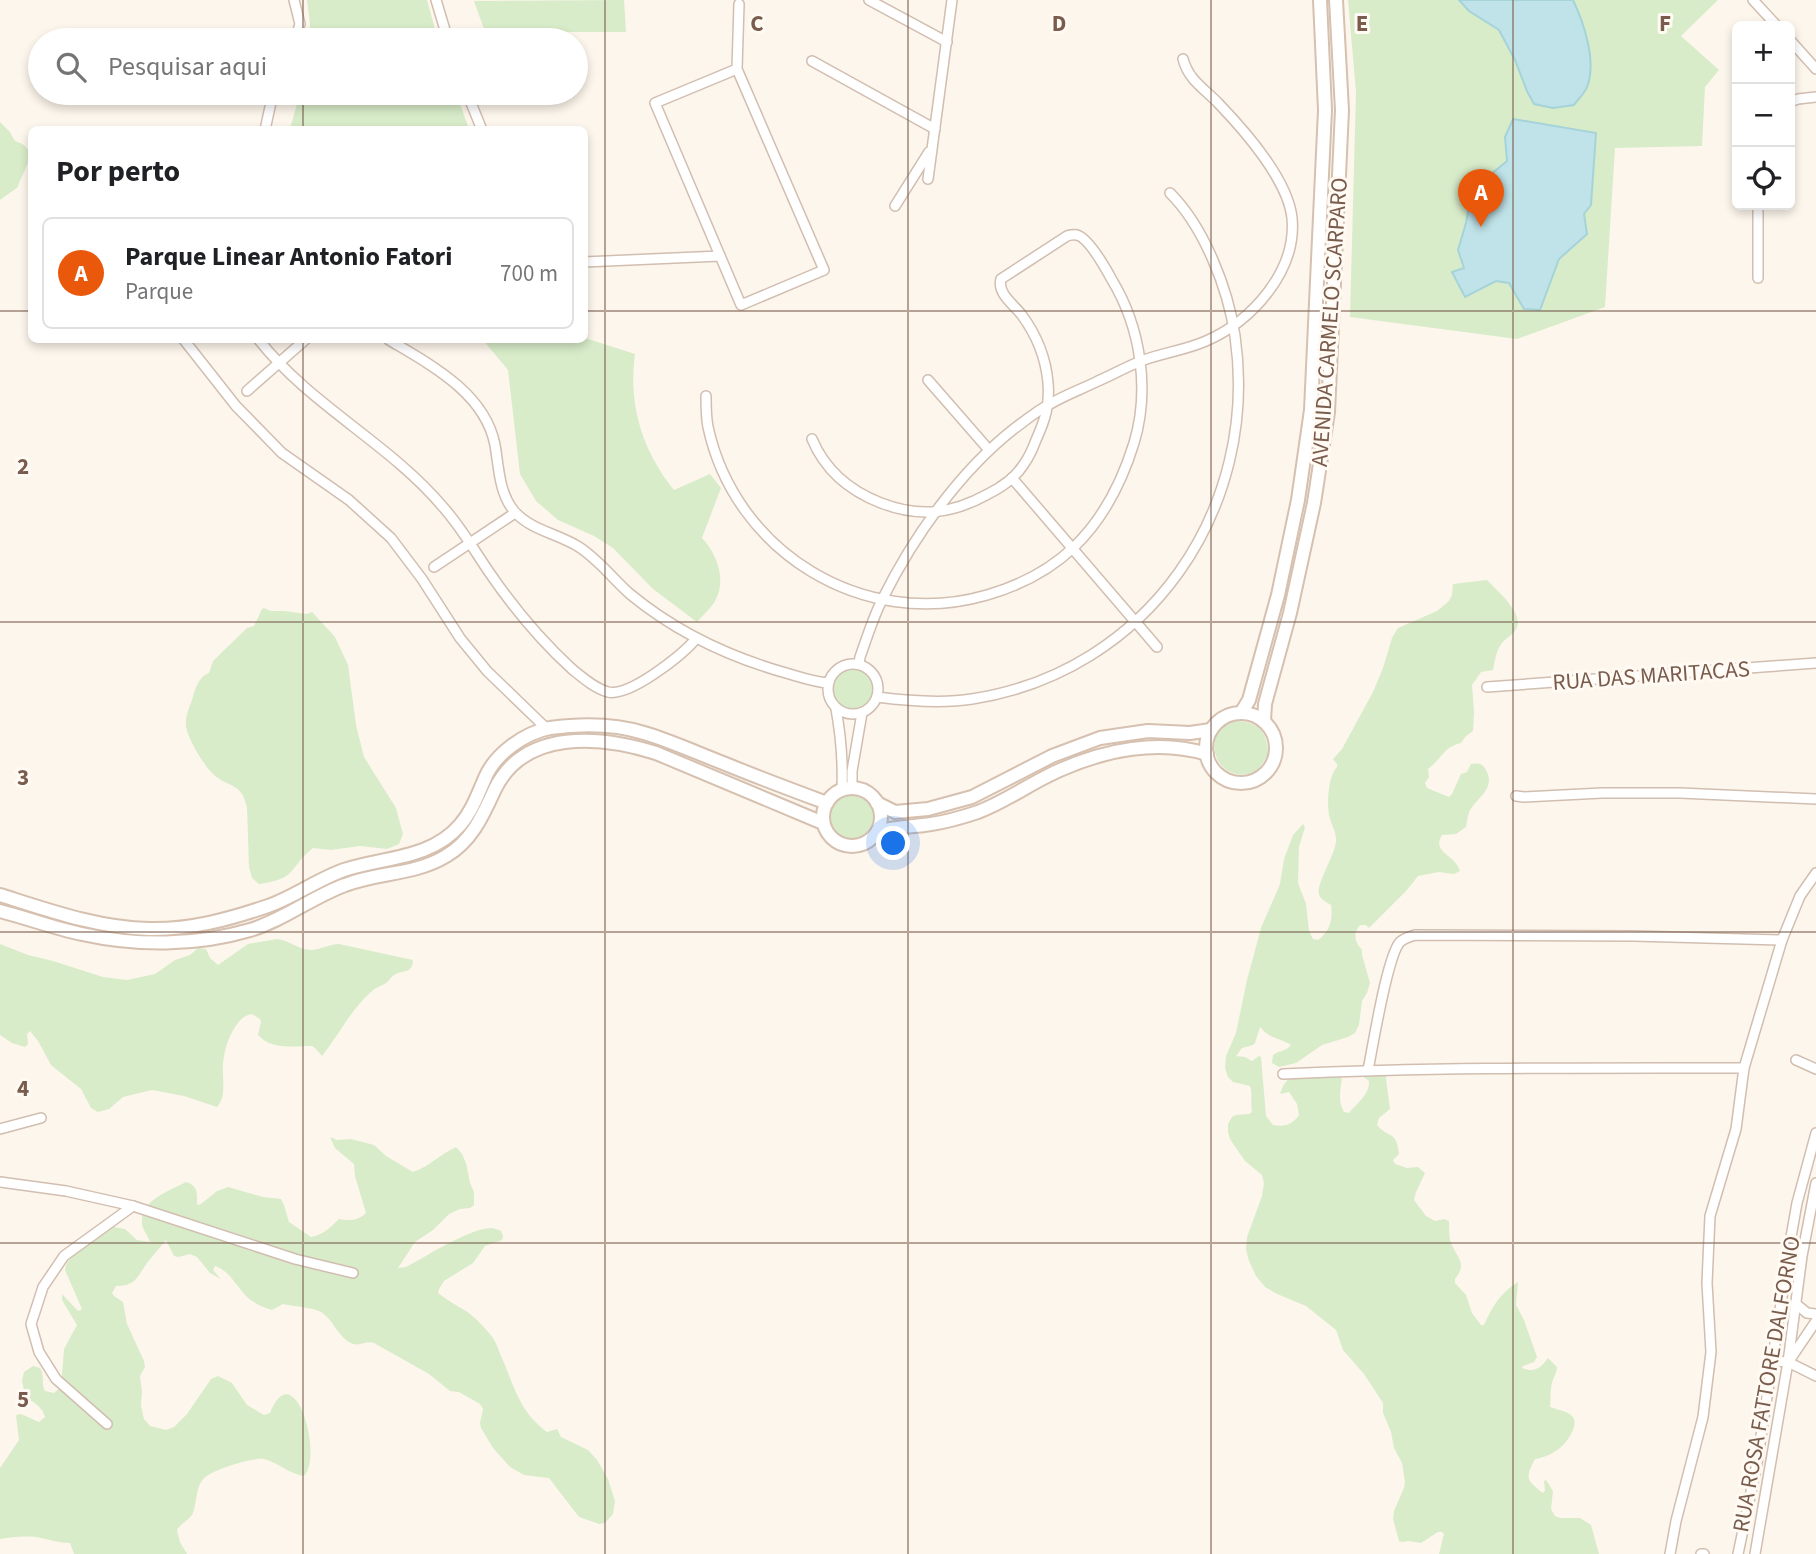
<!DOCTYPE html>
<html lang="pt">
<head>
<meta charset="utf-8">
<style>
  :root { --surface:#fff; --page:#f2f2f2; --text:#202124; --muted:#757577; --line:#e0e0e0; --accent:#ea580c }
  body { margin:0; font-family:"Source Sans 3",sans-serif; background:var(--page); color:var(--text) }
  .controls { position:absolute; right:21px; top:21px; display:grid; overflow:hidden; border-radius:10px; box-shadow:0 4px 10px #0003 }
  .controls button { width:63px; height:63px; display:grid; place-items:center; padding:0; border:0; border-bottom:2px solid var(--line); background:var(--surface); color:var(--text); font:35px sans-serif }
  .you { position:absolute; left:894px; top:844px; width:24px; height:24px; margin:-18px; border:5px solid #fff; border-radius:50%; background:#1a73e8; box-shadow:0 0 0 10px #1a73e833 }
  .badge { display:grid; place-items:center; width:46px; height:46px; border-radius:50%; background:var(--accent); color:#fff; font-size:23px; font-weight:700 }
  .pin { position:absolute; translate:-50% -58px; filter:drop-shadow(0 2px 4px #0008) }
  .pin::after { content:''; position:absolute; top:37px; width:24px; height:21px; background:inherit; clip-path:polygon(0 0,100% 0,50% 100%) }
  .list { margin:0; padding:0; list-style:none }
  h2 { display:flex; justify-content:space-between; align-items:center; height:91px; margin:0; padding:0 28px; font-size:30px }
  h2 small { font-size:23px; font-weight:400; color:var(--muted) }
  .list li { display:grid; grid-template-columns:46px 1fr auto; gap:21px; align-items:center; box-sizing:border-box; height:112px; margin:0 14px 14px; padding:0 14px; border:2px solid var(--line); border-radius:10px }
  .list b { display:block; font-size:26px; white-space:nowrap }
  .list p { margin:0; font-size:23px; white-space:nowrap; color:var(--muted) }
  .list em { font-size:23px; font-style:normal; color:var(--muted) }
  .icon { flex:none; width:38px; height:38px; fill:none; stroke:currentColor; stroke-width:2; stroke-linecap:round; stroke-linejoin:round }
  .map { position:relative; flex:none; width:1816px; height:1554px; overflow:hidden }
  .search { position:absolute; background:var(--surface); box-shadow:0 4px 10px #0003; left:28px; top:28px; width:560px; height:77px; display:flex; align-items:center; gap:18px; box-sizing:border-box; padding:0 24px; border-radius:38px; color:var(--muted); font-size:26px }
  .panel { position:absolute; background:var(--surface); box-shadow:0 4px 10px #0003; left:28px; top:126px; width:560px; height:217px; border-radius:10px }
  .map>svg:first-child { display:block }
  .green { fill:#d8ecc9 }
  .water { fill:#bfe3e8; stroke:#a5d3da; stroke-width:2 }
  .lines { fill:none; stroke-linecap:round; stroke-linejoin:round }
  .minor-casing { stroke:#d1beb0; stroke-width:12 }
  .secondary-casing { stroke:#d6c0b0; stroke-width:16 }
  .minor { stroke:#fff; stroke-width:9 }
  .secondary { stroke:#fff; stroke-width:12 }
  .grid { fill:none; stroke:#7a5c4d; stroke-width:2; stroke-opacity:0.55 }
  .labels { text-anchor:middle; stroke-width:6; stroke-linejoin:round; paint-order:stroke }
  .street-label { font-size:23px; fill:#7a5c4d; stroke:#fffaf3 }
  .grid-label { font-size:23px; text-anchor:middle; font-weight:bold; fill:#7a5c4d; stroke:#fffaf3; stroke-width:6; stroke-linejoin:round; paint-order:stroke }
</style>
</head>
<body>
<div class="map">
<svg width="1816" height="1554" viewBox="0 0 1816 1554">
  <rect width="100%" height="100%" fill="#fdf6ec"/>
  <g class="green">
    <path d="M307,0H427L438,40H308L310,24Z"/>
    <path d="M624,0L626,32H536L484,29L474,1Z"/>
    <path d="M1348,0H1718L1681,36L1719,70L1705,87L1702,146L1615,148L1605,307L1517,339L1350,317L1356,92Z"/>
    <path d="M300,93H456L469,129H290Z"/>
    <path d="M0,122L9,131L15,141C43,150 22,170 18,187L0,200Z"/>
    <path d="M585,338L635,354C628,404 642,450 674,490L710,474L721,488L702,538C717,554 727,580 715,601C711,608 703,615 697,622L653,589L613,548L594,536L558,520L536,501L520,474L508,370L483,340Z"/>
    <path d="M1487,580C1497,591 1527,615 1515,631C1511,636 1506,638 1502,643C1496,650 1495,661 1493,670L1481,672L1472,685L1474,712L1473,731L1466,736L1461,743C1443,747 1442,759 1428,769L1429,777L1425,783L1427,788L1449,797L1452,794L1461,774L1467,772L1471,764C1479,763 1482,763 1486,770C1496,788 1478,797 1470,810C1468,814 1467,822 1466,827L1456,834L1442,835C1431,853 1456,855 1460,871L1454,874L1439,872L1418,876L1407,890L1369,928L1366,925H1360C1353,934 1354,941 1362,950V955L1370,983L1367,993L1362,1001L1359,1025L1355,1033L1348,1037L1322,1045L1296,1063L1279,1067L1272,1063L1273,1055C1278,1051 1287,1051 1291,1045C1278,1037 1270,1039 1260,1027L1255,1043L1253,1045L1242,1048L1236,1056L1245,1057L1252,1061L1259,1056L1261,1057L1266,1116L1273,1125C1285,1127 1292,1125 1299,1115L1297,1104L1289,1092L1280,1094C1281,1092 1283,1085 1285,1083C1297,1066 1328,1061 1342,1079C1340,1090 1338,1102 1344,1112L1349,1113C1357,1103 1370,1094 1369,1081L1360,1074L1385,1071L1390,1109L1379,1118L1377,1125C1390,1140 1396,1129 1399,1154L1393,1160L1395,1164L1407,1168L1418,1167L1425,1173L1416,1192L1414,1200L1426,1216L1435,1221L1444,1219L1449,1221C1449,1227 1449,1234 1450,1240C1455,1257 1469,1262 1455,1279V1283L1466,1295L1472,1313L1481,1325H1484C1492,1307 1501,1292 1518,1282L1516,1305L1524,1320L1537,1357L1534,1362L1523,1366L1522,1368C1535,1373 1541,1368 1548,1358L1557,1367C1557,1374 1553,1377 1552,1383C1550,1390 1551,1399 1550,1407C1556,1409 1567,1411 1572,1416C1580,1423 1568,1441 1561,1447C1554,1453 1544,1458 1535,1459C1525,1478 1526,1480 1543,1493L1545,1491L1544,1481L1546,1480L1553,1491L1551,1509L1555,1516L1560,1518H1580L1591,1525L1599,1554H1439L1444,1534L1442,1532H1438L1421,1543L1409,1541L1402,1542L1399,1541L1393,1519L1394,1511L1404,1488L1405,1482L1402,1463L1394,1448L1391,1432L1383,1413V1403L1364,1374L1343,1350L1336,1330L1306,1306L1277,1294L1265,1287L1256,1276L1249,1261L1246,1249L1247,1237L1262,1196L1264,1183L1262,1175L1245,1161L1230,1139L1228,1132V1124L1232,1117L1236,1115L1249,1114L1252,1112C1250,1103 1253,1095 1250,1086L1233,1082L1228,1077L1225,1068L1226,1056L1236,1033L1247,980L1261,928L1280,884L1284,859L1293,835L1303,824L1305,827L1299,847L1298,883L1306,904L1309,931L1313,939L1318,940C1330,931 1333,920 1331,905C1326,902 1320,899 1319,894C1316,885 1334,856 1336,842C1337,832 1331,825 1329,815C1327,803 1328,776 1337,767V764L1333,759L1342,749L1373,692L1383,668L1392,638L1398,628L1437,611L1449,601L1452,595L1453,584Z"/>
    <path d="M264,608L271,611H284L307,614L312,612L335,637L348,665L356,725L364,757L396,808L403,834L399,844L387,849L360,846L331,850L313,848C288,868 298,879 259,884L252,878L249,867L247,808C242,782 229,788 214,775C204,766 188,739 186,727C185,717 189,708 192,700C195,689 198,677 209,673L213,661L247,628L254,626L262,609Z"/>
    <circle cx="853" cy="689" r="20"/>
    <path d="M1234,721C1259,721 1268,732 1268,756L1256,772C1248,774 1241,776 1233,773C1216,768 1208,744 1220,730C1223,726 1229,723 1234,721Z"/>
    <circle cx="852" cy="817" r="22"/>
    <path d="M277,939C289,940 299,950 311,950C320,950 329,944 339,944L413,960C412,975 403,969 394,975C391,977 389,981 386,983C382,986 376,987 372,991C351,1009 339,1035 322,1056L315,1048L312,1046C294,1046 271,1050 258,1035L261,1022L260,1019L252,1014C243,1016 241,1019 235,1027C228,1038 224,1051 223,1064C222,1078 227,1096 217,1107L184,1096L152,1090L123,1097L109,1109L98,1112L91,1108L81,1089L51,1065L38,1041L30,1031L27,1034L28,1044L25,1047L12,1043L0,1035V944L28,955L53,961L103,977L127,980L155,974L175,960L190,955L198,948L206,949L210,958L218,965L248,944Z"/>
    <path d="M330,1137L337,1140L351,1139L374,1145L386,1156L413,1172C429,1167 440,1154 456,1147L462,1154L466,1163L470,1183L474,1192V1205L470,1208L460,1209L449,1214L433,1230L415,1242L398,1268L406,1267C427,1256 468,1229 491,1228C494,1228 498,1230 501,1231L503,1236L502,1240L485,1246L473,1263L444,1281L439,1289L438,1293C447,1300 456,1305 466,1311C475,1317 486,1329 493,1338C497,1344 499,1352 502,1358C515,1388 519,1411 547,1432L557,1429L561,1437L588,1450L597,1460L608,1479L615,1501L613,1514L605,1523L599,1524L579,1517L549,1478L524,1475L510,1467L493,1448L481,1428L480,1423L483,1409L480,1404L459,1392L450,1391L429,1374L374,1343C366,1340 360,1346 353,1344C338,1338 333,1319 321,1312C314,1308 293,1306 283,1304L272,1310C263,1307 255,1304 247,1297C236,1286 230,1271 215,1266L213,1270L221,1279L210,1273L197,1257L190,1254L178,1257L174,1256L166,1240C160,1248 153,1255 147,1263C137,1277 136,1286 116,1286L112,1293L114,1296L123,1302L127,1324L144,1361L145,1367L140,1376L142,1392L141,1406L144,1419L150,1426L166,1430L174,1427L187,1414L211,1379L218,1376L232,1383L247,1405L264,1415L270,1413C294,1353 324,1455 304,1476C289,1474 279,1463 264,1459C253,1457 211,1470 203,1479C195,1489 197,1505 192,1515C188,1521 180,1524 177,1530L180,1542L187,1554H74L70,1543C60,1543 51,1540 41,1538C28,1535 13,1537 0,1539V1468L19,1440L16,1415L21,1414L39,1422L45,1417C42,1405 32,1403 25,1395L22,1381L24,1372L33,1366L40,1368C45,1376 41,1384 45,1391L54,1393L61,1387L64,1349L77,1325L62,1300V1294L78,1311L82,1309L65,1270C68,1252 88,1247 100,1236C104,1232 108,1227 112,1223L114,1227L125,1229L137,1240L150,1242C148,1235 141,1229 142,1221C142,1199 170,1191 186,1182C199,1186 197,1195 197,1205L201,1204L217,1191L228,1187L263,1197L281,1199L284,1205L289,1222L311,1237C323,1235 330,1228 339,1219C349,1221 358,1221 366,1213L355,1176L354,1164L335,1148Z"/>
  </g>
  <g class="water">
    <path d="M1459,0H1573C1584,23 1597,62 1587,87C1585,93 1578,99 1574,105L1553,108L1534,104L1527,91L1515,60L1499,30L1469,11Z"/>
    <path d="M1513,119L1596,133L1591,205L1584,214L1587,234L1559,259L1540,310L1524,309L1509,283L1496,281L1465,297L1452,272L1464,268L1458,250L1466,223L1472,190L1507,161L1505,137Z"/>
  </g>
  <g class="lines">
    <g class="minor-casing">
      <g id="minor">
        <path d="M294,0L300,24L295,40"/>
        <path d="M436,0L448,40"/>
        <path d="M869,0L947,42"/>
        <path d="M1753,0L1777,26"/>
        <path d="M1790,40L1816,69"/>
        <path d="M812,61L935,129"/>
        <path d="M737,69L655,103L741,305L824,270L737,69L739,4"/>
        <path d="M467,93L482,130"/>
        <path d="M1790,102L1798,99L1816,97"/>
        <path d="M265,130L273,93"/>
        <path d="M928,179L952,0"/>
        <path d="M895,206L929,152"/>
        <path d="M584,262L720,256"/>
        <path d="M1758,278V205"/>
        <path d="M184,340L236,406L282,453L349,500L391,538L422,579L460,638L487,671L547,729"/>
        <path d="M259,340C311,406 389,443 443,507C461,527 474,550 489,572C513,607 540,640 572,669C582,677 594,688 608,692C630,697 682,655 696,639"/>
        <path d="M389,340C431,365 485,393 495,445C499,468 499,493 514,511C530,530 559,534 579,547C599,560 613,579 630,594C676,632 729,657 786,673C800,677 814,682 828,683"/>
        <path d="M928,380L989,450"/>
        <path d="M247,391L305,340"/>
        <path d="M706,396C706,406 706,417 708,427C735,552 863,631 987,595C1018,586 1050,570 1074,547C1103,519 1122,482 1134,443C1150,390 1141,328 1112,280C1106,269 1089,238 1077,235C1072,234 1071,235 1067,236L1001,279C997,293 1013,304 1021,314C1036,334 1046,359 1048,383C1050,405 1045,420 1036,440C1033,448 1029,457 1024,464C1016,477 1002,487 988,494C952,514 920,518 881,503C850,491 825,470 812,439"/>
        <path d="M1012,478L1157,647"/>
        <path d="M434,567L515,513"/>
        <circle cx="853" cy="689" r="25"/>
        <path d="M859,664L860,657C867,638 873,617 883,598C914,536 960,471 1015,428C1026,420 1038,410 1050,404C1065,395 1082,389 1098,381C1112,375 1126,367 1141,361C1162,353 1186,350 1206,341C1252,321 1297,271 1292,218C1288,180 1244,130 1219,104C1204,88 1189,81 1183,59"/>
        <path d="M1487,687L1816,663"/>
        <path d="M877,697C908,701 941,704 972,699C1148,672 1260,509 1235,336C1228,288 1204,227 1170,193"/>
        <path d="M836,709C841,736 843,762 842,790"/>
        <path d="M852,788V771L862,713"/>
        <path d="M1516,796L1524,797L1602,793H1680L1816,799"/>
        <path d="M1796,1060L1816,1069"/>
        <path d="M1368,1070C1373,1046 1387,956 1400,942C1404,938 1409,937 1415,935L1634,936L1782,940"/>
        <path d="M1283,1074C1437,1067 1590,1068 1744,1068"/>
        <path d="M0,1129L41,1118"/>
        <path d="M0,1182L66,1191L133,1206L295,1259L353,1273"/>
        <path d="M1796,1304L1807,1313L1816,1314"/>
        <path d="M1773,1361L1788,1362L1816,1376"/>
        <path d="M1789,1361L1816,1321"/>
        <path d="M107,1424L56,1379L39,1352L31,1324L43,1287L64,1256L133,1206"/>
        <path d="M1670,1554L1676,1521L1703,1417L1711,1352L1707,1283L1710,1216L1736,1129L1744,1068L1782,940L1800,896L1816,873"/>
        <path d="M1701,1554H1704"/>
        <path d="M1738,1554L1757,1463L1791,1237L1797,1203L1816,1133"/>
        <path d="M1755,1554L1788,1362L1802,1256L1816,1183"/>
      </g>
    </g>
    <g class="secondary-casing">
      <g id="secondary">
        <path d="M1241,713L1249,700L1278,595L1298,500L1311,410L1325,110L1320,0"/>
        <circle cx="1241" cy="748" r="35"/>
        <path d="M1264,721L1265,704L1290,613L1314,503L1328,412L1342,110L1336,0"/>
        <circle cx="852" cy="817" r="29"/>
        <path d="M877,803L895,812L928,809L972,797L1052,756L1100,738L1148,731L1190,733L1211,730"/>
        <path d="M878,832C895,826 913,827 931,824C946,822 963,817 978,812C1007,801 1032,782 1060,770C1105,750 1158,739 1207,754"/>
        <path d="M0,895C48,910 98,928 149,929C190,930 230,919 268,906C294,897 318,879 344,870C384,857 431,859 460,825C472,811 478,794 485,778C495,754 524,733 550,728C580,724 615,724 644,733C671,741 697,753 723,763C757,777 792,790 827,803"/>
        <path d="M0,911C27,918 54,928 82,934C136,946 196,946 250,930C284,920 312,897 345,885C378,872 415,875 446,856C472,841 483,815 495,789C525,728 602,736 656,753L823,823"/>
      </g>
    </g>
    <use href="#minor" class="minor"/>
    <use href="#secondary" class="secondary"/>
  </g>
  <path class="grid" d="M303,0V40M605,0V1554M908,0V1554M1211,0V1554M1513,0V1554M303,93V130M0,311H32M584,311H1816M303,340V1554M0,622H1816M0,932H1816M0,1243H1816"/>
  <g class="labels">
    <g class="street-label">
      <text transform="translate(1329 322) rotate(-86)" y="8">AVENIDA CARMELO SCARPARO</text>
      <text transform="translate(1651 675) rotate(-4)" y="8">RUA DAS MARITACAS</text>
      <text transform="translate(1766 1384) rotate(-80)" y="8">RUA ROSA FATTORE DALFORNO</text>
    </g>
  </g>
  <g class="grid-label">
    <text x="757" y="31">C</text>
    <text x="1059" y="31">D</text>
    <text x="1362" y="31">E</text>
    <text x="1665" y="31">F</text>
    <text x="23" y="474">2</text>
    <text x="23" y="785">3</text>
    <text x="23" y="1096">4</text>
    <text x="23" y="1407">5</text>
  </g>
</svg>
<div class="controls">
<button>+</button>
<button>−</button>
<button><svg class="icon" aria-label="locate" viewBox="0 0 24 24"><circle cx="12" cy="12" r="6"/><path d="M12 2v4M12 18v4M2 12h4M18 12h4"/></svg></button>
</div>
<div class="you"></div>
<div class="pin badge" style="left:1481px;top:227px">A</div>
<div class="search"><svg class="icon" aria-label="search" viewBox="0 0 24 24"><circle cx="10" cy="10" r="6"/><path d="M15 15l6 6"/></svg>Pesquisar aqui</div>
<section class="panel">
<h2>Por perto<small></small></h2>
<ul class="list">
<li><span class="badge">A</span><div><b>Parque Linear Antonio Fatori</b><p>Parque</p></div><em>700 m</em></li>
</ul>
</section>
</div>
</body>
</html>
